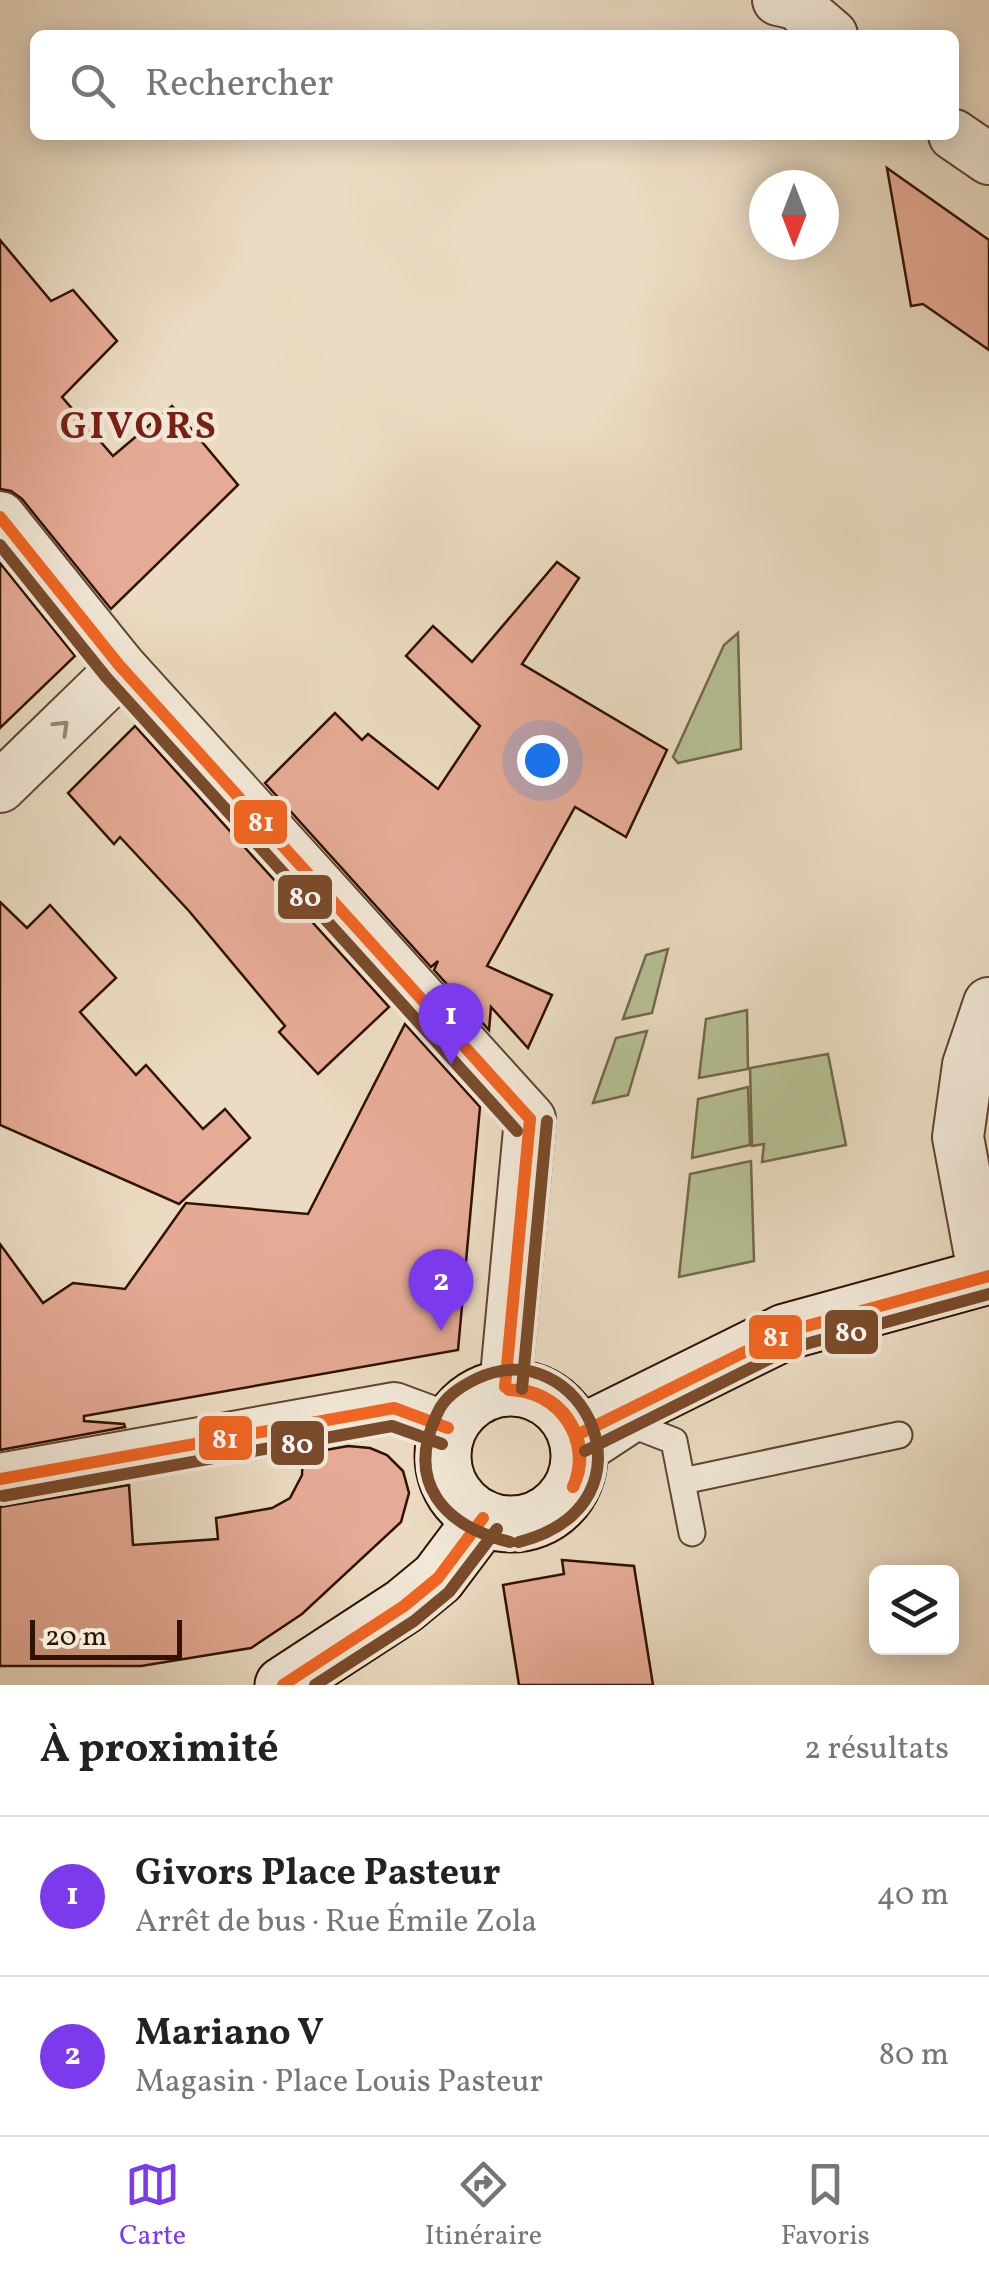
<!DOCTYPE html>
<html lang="fr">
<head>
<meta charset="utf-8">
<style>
  :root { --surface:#fff; --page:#f2f2f2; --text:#222; --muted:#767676; --line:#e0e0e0; --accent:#7c3aed }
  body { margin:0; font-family:Vollkorn,serif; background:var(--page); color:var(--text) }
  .controls { position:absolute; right:30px; bottom:30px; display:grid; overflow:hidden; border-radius:15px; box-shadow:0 5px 25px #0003 }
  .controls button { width:90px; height:90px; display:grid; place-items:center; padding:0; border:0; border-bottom:2px solid var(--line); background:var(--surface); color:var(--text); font:50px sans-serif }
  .compass { position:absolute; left:749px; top:170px; width:90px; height:90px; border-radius:50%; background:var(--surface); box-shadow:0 5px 25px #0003; rotate:180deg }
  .scale { position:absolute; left:30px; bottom:25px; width:152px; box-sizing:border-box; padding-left:10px; border:5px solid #311100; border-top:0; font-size:28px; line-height:35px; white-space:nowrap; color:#311100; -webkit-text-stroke:8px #f1e8d7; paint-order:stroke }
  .you { position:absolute; left:542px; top:760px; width:35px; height:35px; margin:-25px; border:8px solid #fff; border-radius:50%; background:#1a73e8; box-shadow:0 0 0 15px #1a73e833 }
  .badge { display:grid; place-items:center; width:65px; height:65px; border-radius:50%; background:var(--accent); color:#fff; font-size:32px; font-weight:700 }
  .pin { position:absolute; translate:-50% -82px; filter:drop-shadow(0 2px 5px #0008) }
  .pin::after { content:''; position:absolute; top:52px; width:35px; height:30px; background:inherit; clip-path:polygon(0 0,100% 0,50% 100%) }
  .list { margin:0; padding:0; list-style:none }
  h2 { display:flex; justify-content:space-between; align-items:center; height:130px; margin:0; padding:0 40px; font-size:42px }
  h2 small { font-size:32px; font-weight:400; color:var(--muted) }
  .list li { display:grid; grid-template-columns:65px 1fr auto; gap:30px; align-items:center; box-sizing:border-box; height:160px; padding:0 40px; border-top:2px solid var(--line) }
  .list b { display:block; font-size:38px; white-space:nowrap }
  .list p { margin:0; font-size:32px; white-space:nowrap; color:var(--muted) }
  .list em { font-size:32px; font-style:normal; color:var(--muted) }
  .icon { flex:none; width:55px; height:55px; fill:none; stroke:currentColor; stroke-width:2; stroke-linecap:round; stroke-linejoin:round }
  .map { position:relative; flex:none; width:989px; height:1685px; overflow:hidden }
  .search { position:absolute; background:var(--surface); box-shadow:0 5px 25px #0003; left:30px; right:30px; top:30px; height:110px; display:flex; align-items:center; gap:25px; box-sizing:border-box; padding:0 35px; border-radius:15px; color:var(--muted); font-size:38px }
  .sheet { height:450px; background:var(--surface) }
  nav { display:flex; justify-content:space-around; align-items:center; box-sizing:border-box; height:140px; border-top:2px solid var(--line); background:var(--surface); font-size:28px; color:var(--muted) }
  nav a { display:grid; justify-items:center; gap:5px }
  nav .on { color:var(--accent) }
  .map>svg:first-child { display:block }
  .green { fill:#b5c094; stroke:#73684a; stroke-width:2.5 }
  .building { fill:#e6ab96; stroke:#311100; stroke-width:2.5 }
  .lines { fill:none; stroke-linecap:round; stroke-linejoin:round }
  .service-casing { stroke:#5f4430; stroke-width:29 }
  .minor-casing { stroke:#5f4430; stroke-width:54 }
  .secondary-casing { stroke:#311100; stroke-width:59 }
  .service { stroke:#f1e8d7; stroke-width:25 }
  .minor { stroke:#f1e8d7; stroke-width:50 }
  .secondary { stroke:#f1e8d7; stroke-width:55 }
  .bus-1-casing { stroke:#f1e8d7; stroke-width:20 }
  .bus-2-casing { stroke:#f1e8d7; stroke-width:20 }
  .bus-1 { stroke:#f26522; stroke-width:12 }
  .bus-2 { stroke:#7a4b2a; stroke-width:12 }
  .oneway { stroke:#9b8776 }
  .labels { text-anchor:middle; stroke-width:9; stroke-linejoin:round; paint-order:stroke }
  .district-label { font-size:38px; font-weight:bold; letter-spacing:2.5px; fill:#7a1f14; stroke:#f1e8d7 }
  .line-badge { stroke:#f1e8d7; stroke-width:4 }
  .badge-label { font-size:28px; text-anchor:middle; font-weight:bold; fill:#fff }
</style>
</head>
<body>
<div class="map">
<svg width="989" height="1685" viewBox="0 0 989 1685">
  <rect width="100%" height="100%" fill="#eadbc2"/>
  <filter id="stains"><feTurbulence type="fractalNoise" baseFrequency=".002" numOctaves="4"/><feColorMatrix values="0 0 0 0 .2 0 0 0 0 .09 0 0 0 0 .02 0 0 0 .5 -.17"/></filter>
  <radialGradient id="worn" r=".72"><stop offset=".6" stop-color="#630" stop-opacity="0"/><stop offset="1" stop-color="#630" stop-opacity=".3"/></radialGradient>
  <g class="green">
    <path d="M738,633L741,749L678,763L673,757L724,645Z"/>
    <path d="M668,949L652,1013L623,1019L646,955Z"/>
    <path d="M747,1010L748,1069L699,1078L706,1019Z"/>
    <path d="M647,1031L628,1095L593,1103L616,1038Z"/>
    <path d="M828,1054L846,1145L762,1162L764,1144L752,1146L750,1068Z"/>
    <path d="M748,1087L750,1145L692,1158L698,1099Z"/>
    <path d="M751,1161L754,1261L679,1277L690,1174Z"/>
  </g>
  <g class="building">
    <path d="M887,168L989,240V350L923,304L911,306Z"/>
    <path d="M0,240L51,301L73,290L117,341L62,397L113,456L172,406L238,485L111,609L22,499L11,491L0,489Z"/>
    <path d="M557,562L579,578L522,664L667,750L626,837L575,807L487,966L552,995L528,1048L491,1007L489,1030L434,970L438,961L431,967L265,783L335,713L362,740L368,734L438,789L480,726L406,656L433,626L472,662Z"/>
    <path d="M0,563L75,656L0,728Z"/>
    <path d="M135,726L389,1007L318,1074L279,1032L285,1026L189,911L120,837L114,844L68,793Z"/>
    <path d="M0,902L27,928L50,905L116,978L80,1012L136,1075L146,1065L203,1129L225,1109L250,1138L179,1204L0,1125Z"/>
    <path d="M405,1024L480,1107L458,1350L84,1416V1421L124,1424L125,1427L0,1450V1244L43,1303L73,1283L125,1289L186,1203L308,1214Z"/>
    <path d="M348,1446L370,1448L387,1455L403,1471L409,1493L401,1522L302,1614L251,1648L141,1666H0V1507L129,1485L133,1545L218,1539L216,1518L272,1508L290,1498L302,1475L303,1454Z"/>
    <path d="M562,1560L634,1566L653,1685H519L503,1585L564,1574Z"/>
  </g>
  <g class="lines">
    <g class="service-casing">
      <g id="service">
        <path d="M580,1465L638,1427L674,1441L692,1533"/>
        <path d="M683,1481L899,1435"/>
      </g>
    </g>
    <g class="minor-casing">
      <g id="minor">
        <path d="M778,0L796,4L832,35"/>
        <path d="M954,135L989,159"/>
        <path d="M0,517L119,665L530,1119L505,1387"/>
        <path d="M0,787L105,685L119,665"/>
        <path d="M984,1277L958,1137L968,1065L989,1003"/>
        <path d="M0,1479L394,1408L448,1428"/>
      </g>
    </g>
    <g class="secondary-casing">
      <g id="secondary">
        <circle cx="511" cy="1456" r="68"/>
        <path d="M577,1435L785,1332L989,1276"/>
        <path d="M283,1685L404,1606L438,1578L483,1518"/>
      </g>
    </g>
    <use href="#service" class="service"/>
    <use href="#minor" class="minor"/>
    <use href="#secondary" class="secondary"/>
    <g class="bus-1-casing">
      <g id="bus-1">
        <path d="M0,517L119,665L530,1119"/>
        <path d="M505,1387L530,1119"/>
        <path d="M509,1390C558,1391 593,1439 573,1487"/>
        <path d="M509,1390C560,1386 597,1441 573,1487"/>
        <path d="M577,1435L785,1332L989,1276"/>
        <path d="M0,1479L394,1408L448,1428"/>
        <path d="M283,1685L404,1606L438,1578L483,1518"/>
      </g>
    </g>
    <g class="bus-2-casing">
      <g id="bus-2">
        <path d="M0,545L106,677L517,1131"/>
        <path d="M522,1389L547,1121"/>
        <path d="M585,1451L791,1348L989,1294"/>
        <path d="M3,1496L392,1426L442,1444"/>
        <path d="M510,1542C443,1526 405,1482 437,1414C444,1397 460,1387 476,1379C582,1328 666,1504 519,1542"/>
        <path d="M315,1685L414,1621L449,1592L497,1529"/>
      </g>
    </g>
    <use href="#bus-1" class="bus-1"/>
    <use href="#bus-2" class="bus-2"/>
  </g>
  <defs><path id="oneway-chevron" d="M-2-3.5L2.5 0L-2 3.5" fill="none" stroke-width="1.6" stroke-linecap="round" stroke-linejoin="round" transform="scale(2.5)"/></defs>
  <use class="oneway" href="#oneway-chevron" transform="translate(62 727) rotate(-44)"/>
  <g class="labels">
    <g class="district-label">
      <text x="139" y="438">GIVORS</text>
    </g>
  </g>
  <g class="line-badge">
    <rect x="232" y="798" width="57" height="48" rx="10" fill="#f26522"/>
    <rect x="276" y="873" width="58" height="48" rx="10" fill="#7a4b2a"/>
    <rect x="823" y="1308" width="57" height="48" rx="10" fill="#7a4b2a"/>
    <rect x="747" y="1313" width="57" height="48" rx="10" fill="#f26522"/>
    <rect x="197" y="1414" width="57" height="48" rx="10" fill="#f26522"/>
    <rect x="269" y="1419" width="57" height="48" rx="10" fill="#7a4b2a"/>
  </g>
  <g class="badge-label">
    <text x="261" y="831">81</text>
    <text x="305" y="906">80</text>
    <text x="851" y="1341">80</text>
    <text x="776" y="1346">81</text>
    <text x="225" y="1448">81</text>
    <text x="297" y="1453">80</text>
  </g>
  <rect width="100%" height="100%" filter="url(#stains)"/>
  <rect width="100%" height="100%" fill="url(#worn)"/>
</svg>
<div class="controls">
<button><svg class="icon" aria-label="layers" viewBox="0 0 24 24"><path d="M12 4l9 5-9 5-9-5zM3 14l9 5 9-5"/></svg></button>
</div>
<svg class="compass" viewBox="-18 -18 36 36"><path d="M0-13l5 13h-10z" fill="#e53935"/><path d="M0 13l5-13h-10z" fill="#767676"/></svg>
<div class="scale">20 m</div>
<div class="you"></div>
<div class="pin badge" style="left:451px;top:1065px">1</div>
<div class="pin badge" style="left:441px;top:1331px">2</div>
<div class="search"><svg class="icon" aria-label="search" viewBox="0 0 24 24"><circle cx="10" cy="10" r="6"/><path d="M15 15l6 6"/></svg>Rechercher</div>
</div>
<section class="sheet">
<h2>À proximité<small>2 résultats</small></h2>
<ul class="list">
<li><span class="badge">1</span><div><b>Givors Place Pasteur</b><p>Arrêt de bus · Rue Émile Zola</p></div><em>40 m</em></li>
<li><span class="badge">2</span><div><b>Mariano V</b><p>Magasin · Place Louis Pasteur</p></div><em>80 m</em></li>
</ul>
</section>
<nav>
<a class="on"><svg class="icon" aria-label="map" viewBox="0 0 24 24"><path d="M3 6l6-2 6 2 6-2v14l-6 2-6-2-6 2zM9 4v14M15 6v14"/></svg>Carte</a>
<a><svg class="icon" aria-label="directions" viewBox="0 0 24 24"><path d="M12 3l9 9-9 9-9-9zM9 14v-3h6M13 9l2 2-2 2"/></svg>Itinéraire</a>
<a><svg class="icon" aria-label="saved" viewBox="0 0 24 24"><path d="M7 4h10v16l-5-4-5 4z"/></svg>Favoris</a>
</nav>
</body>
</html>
